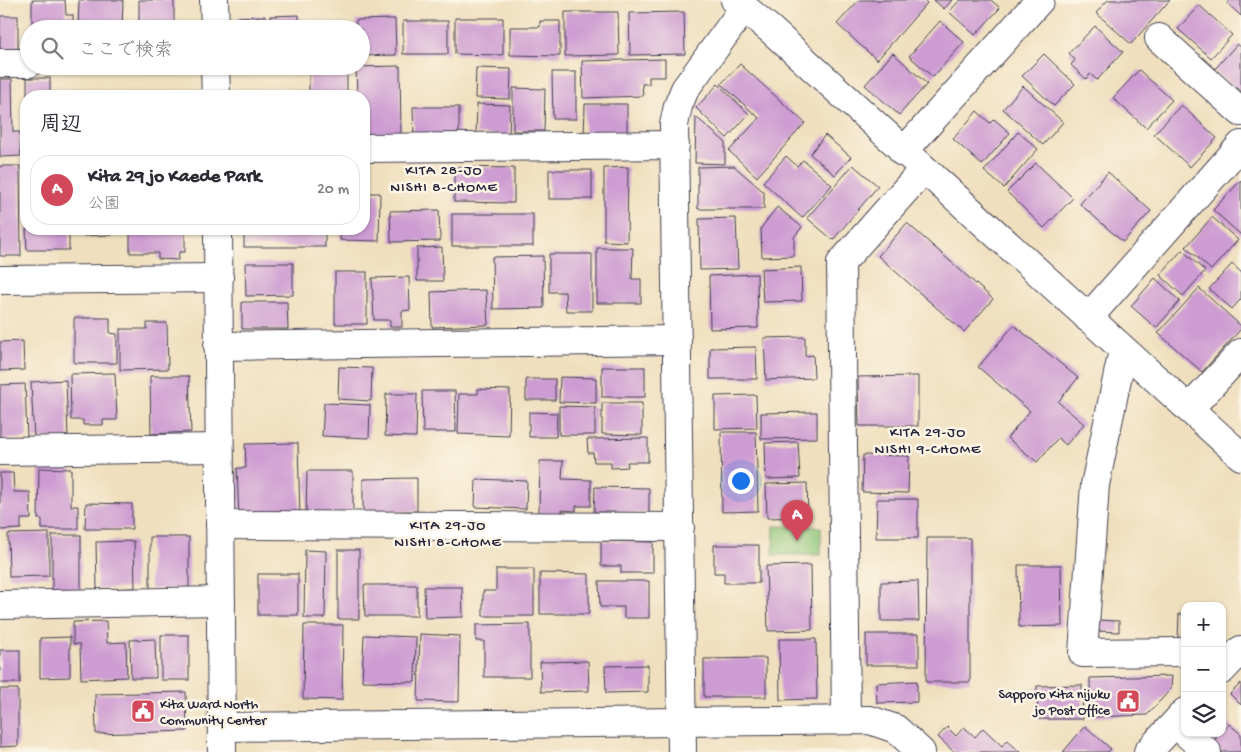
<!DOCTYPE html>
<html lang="ja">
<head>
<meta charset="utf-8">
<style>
  :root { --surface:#fff; --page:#f2f2f3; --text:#2b2b33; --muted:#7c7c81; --line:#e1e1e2; --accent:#d1495b }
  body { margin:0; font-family:"Gochi Hand","Klee One",sans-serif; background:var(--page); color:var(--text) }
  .controls { position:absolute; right:15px; bottom:15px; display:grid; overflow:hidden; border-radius:10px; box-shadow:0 1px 4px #0004 }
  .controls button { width:45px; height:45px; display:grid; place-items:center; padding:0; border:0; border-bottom:1px solid var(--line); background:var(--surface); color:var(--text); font:25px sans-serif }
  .you { position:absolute; left:740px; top:480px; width:18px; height:18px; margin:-12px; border:4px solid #fff; border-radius:50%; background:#1a73e8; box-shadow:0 0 0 8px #1a73e833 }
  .badge { display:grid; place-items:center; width:32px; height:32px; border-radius:50%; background:var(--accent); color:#fff; font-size:16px; font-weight:700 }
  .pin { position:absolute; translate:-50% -41px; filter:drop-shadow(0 1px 2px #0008) }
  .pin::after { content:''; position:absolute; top:26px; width:18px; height:15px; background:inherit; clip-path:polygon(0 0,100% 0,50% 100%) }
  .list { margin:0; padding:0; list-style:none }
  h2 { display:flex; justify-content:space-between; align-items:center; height:65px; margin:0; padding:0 20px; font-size:21px }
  h2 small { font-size:16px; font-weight:400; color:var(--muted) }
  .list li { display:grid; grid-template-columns:32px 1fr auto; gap:15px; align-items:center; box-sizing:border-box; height:70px; margin:0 10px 10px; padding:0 10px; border:1px solid var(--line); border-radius:20px }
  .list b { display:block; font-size:19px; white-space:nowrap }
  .list p { margin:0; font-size:16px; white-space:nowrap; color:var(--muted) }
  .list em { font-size:16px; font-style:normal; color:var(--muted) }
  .icon { flex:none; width:28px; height:28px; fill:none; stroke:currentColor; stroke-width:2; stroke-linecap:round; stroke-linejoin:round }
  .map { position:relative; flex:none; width:1241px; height:752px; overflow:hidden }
  .search { position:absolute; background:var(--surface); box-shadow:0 1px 4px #0004; left:20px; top:20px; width:350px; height:55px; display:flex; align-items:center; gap:12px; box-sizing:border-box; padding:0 18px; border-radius:28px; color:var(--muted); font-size:19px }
  .panel { position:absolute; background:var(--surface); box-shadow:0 1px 4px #0004; left:20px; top:90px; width:350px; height:145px; border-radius:20px }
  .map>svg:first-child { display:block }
  .green { fill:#8fc577; stroke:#587459 }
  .building { fill:#cd9cd2 }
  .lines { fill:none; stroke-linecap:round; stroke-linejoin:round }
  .minor-casing { stroke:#413e4f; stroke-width:30 }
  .minor { stroke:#fff; stroke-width:28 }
  .labels { text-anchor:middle; stroke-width:5; stroke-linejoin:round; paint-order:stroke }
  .poi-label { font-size:14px; fill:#22223b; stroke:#fcf5e5; text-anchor:end }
  .neighbourhood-label { font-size:15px; letter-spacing:1px; fill:#22223b; stroke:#fcf5e5 }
</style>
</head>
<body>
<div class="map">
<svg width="1241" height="752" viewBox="0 0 1241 752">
  <rect width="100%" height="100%" fill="#fcf5e5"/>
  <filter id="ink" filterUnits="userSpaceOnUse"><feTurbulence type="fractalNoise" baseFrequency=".02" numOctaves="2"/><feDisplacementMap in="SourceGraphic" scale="10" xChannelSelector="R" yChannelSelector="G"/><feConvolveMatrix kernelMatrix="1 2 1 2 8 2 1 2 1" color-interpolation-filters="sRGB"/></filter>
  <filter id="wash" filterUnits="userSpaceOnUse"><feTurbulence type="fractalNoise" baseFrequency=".0096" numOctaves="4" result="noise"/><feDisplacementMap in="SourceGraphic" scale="20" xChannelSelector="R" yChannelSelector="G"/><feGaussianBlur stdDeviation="1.12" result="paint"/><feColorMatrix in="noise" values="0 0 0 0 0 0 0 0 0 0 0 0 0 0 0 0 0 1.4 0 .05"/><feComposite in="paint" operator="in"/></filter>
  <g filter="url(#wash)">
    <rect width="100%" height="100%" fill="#efdfbe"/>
    <path class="green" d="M774,526L821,527V555H773Z"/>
    <g id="blocks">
      <g class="building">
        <path d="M32,0H65L66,15H73V29H32Z"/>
        <path d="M79,0H123L122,29H78Z"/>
        <rect x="139" y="0" width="35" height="29"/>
        <path d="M859,0H924L927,3L877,60L837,24Z"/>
        <path d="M934,0H952L944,9Z"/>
        <path d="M960,0H991L1000,8L975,35L949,12Z"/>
        <path d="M1108,0H1170L1131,44L1096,13Z"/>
        <path d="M1229,0H1241V16L1227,3Z"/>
        <path d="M1199,5L1232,35L1211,58L1178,29Z"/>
        <path d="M565,12H618L619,55L565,56Z"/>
        <path d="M684,12L685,54L630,55L629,13Z"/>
        <path d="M299,15V29H271L270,16Z"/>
        <rect x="0" y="16" width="18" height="33"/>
        <path d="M265,16V29H238V17Z"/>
        <path d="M455,18H503V55L455,54Z"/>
        <path d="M395,19L396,55L361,56V29H356V20Z"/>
        <rect x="403" y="21" width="45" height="33"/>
        <path d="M540,21H560V56L510,55V27H540Z"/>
        <path d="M940,21L964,42L933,77L909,56Z"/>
        <path d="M1095,26L1123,52L1097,80L1090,74L1086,79L1071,65L1075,60L1069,53Z"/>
        <path d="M1237,44L1241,47V93L1214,70Z"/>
        <path d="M893,53L927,84L899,115L865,85Z"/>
        <path d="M1044,54L1075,84L1054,106L1022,76Z"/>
        <path d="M665,59V77H649V84H642L643,96L583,98L582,61Z"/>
        <path d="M740,64L805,123L757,177L729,151L759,118L721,84Z"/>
        <path d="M400,66L401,136L364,137V96H357L356,67Z"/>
        <path d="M309,68L347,69V96H309Z"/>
        <path d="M476,68L511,69L510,99L475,98Z"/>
        <path d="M1139,70L1172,100L1146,128L1113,98Z"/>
        <path d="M552,72H576V119H553Z"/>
        <rect x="27" y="78" width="23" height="18"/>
        <path d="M0,79H12L13,132H20L21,156L0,157Z"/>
        <path d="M718,84L749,114L727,138L696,108Z"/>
        <path d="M1023,86L1063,122L1043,145L1003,109Z"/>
        <path d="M513,88L545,89L544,131H513Z"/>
        <path d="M477,104L510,105L509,136L476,134Z"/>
        <path d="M585,104H627V139H584Z"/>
        <path d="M1181,105L1217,138L1190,167L1154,134Z"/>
        <path d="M413,107H459V137L414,138Z"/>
        <path d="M977,111L990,123L994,119L1010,133L982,165L953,139Z"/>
        <path d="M696,117L725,142V164L695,163Z"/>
        <path d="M1018,132L1038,149L1004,188L984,171Z"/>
        <path d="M825,135L851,157L835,175L810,154Z"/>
        <path d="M786,156L797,166L803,160L832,185L802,218L763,182Z"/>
        <path d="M1036,163L1073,198L1044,228L1007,192Z"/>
        <path d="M853,165L878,186L833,240L807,218Z"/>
        <path d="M0,166H20L21,256H0Z"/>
        <path d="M734,166L764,192V209H698V167Z"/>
        <path d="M454,167L514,168V203L454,202Z"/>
        <path d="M628,167L627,242L604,241V168Z"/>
        <rect x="549" y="170" width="43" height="29"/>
        <path d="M1108,172L1151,211L1123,242L1080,204Z"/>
        <path d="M1241,180V235L1213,210Z"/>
        <path d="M364,193H380L379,241L340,240L341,229H364Z"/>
        <path d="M777,207L802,227L794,237V256L762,257L761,228Z"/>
        <path d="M439,210L440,241L391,242L390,211Z"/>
        <rect x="452" y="214" width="81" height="32"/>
        <path d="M1212,217L1238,240L1211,270L1186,247Z"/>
        <path d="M736,218L738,269L700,270L699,219Z"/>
        <path d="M907,223L993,299L964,332L878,256Z"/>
        <path d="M26,229H69V250H27Z"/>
        <path d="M76,229H120V230L112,231V235L84,236V230L76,231Z"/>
        <path d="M130,229H185V252H179L178,260L158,259V253H130Z"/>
        <rect x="244" y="229" width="81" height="18"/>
        <path d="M442,247L443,281H417V248Z"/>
        <path d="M597,248H633L632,279H641V303H597Z"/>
        <path d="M1182,250L1205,271L1183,296L1160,275Z"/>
        <path d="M549,254H592V311H566L565,292H549Z"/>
        <path d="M543,256L544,308L493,309L492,257Z"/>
        <path d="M245,263H293V295L246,296Z"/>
        <path d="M1232,264L1241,272V299L1232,309L1209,289Z"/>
        <path d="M801,267L802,301L763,302L761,269Z"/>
        <rect x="335" y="272" width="32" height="52"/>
        <path d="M757,274L758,328L710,329L709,276Z"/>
        <path d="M409,277L410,310L402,311V327H390V320H374L372,278Z"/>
        <path d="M1155,278L1180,301L1156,328L1131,306Z"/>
        <path d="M1199,288L1241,326V329L1202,372L1158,333Z"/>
        <path d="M486,290L488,325L432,327L431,292Z"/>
        <path d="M242,302H287L288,329H242Z"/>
        <path d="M74,318H110V333L117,334V363H74Z"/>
        <path d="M147,323H167L168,369L120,370V329H147Z"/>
        <path d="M1014,325L1078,378L1058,402L1084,424L1066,445L1058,438L1037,462L1007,438L1030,411L978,367Z"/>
        <path d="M805,337V356L813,355L814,378L766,380L764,338Z"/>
        <path d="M23,341L24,370L0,371V342Z"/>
        <path d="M756,347L757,379H710V348Z"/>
        <path d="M339,367L372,368L371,401L338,399Z"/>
        <rect x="602" y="367" width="43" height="30"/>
        <path d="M115,373L117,420H103V425H83V420H71L70,374Z"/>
        <path d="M150,376H189L191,432L151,434Z"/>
        <path d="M918,376V426H859L858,377Z"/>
        <path d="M560,377L596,378V403L559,402Z"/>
        <rect x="526" y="379" width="29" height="21"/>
        <path d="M66,380L68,438L34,439L31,382Z"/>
        <path d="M25,384L27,438L0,439V385Z"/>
        <path d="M478,389L510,390L509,436L458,434L459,394H478Z"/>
        <path d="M422,391H455L456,432H423Z"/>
        <path d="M386,394H417L416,437L385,436Z"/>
        <path d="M756,395L757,428L715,429V396Z"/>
        <path d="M324,403L370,405L369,438L322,436Z"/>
        <path d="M602,403H642V435L602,434Z"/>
        <path d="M559,406L595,407V435H559Z"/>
        <path d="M529,412L557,413L556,437H529Z"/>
        <path d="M817,412V438L761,439V413Z"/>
        <path d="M721,432H756L758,511L722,512Z"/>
        <path d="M648,438V462H627L628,467L611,468V462H594L593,453H588L587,439Z"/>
        <path d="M798,442L800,478L766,479L765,443Z"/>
        <path d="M298,443L300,518L239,520L237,468H246L245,444Z"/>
        <path d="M863,455L909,456L908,493L862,492Z"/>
        <path d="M540,461H563L562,479L591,480V506H576V511L562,510V516L539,515Z"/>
        <path d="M39,468L71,469V506H78V529H42V519H38Z"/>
        <path d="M307,471H353V514H306Z"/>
        <path d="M0,473H13L14,492H30L31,519H21V529L0,530Z"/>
        <path d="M417,478V511L363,512V479Z"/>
        <path d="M476,479L527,481L526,509L475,507Z"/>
        <path d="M807,483L808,517L767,518L766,484Z"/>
        <path d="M595,487L649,488V513L594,512Z"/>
        <path d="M877,499H918V538H876Z"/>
        <path d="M86,503L132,504V529H85Z"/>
        <path d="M49,533V576L9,577L8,534Z"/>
        <rect x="52" y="535" width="29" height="55"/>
        <rect x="150" y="537" width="39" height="52"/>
        <path d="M927,538H970V682H926Z"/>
        <path d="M134,541L135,588L97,589L96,542Z"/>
        <path d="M601,541L653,542V573H621V566H601Z"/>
        <path d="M714,545H759V583H724V573H714Z"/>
        <path d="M305,550L326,551L325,618H304Z"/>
        <rect x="338" y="550" width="21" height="69"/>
        <path d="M811,565L812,630L768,631L766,566Z"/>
        <path d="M1018,565H1061L1062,626L1019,627Z"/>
        <path d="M496,569H534V616H483V591H496Z"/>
        <path d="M540,573L589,574V614H540Z"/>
        <rect x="258" y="574" width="40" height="41"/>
        <path d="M599,581H649V618H624V607H600Z"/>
        <path d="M918,581L919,621H881V582Z"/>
        <path d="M364,585H417V616H365Z"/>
        <path d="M424,587H462L463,617L425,618Z"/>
        <path d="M1179,614H1185V638H1178Z"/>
        <path d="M1095,620L1119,621V632L1095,631Z"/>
        <path d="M106,621L107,643L126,642L127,677L81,679L80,644H73V622Z"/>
        <path d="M530,624V677H484V641H476V625Z"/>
        <path d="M304,625H343L342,700L303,699Z"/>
        <path d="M420,634L460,636L459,702L418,701Z"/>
        <rect x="866" y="634" width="53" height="31"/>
        <rect x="161" y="635" width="28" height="45"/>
        <path d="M364,635L416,637L415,682L362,681Z"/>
        <path d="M70,637V677L40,678V638Z"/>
        <path d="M155,639L156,678H131L130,640Z"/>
        <path d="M779,639H816L817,699L780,700Z"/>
        <rect x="0" y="650" width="20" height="33"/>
        <path d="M766,658V697H704V659Z"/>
        <path d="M588,661L589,691L541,692L540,662Z"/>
        <path d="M648,665V692L606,693L605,666Z"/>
        <path d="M1172,676L1171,689L1147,715L1090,717V678Z"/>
        <path d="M917,681V702L877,703L876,683Z"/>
        <path d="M1241,683V705L1230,694Z"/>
        <path d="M1082,685L1083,719H1038L1037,686Z"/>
        <path d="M0,689H18V746L0,747Z"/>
        <path d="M186,692L187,731L96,734L95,694Z"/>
        <path d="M1229,724L1241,734V752H1222L1212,743L1220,733H1222Z"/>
        <path d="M1085,726L1111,749L1108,752H1063Z"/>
        <path d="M947,727L956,736L964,727L975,737L983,728L1002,746L1007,740L1020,752H954L938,737Z"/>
      </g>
    </g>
  </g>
  <g filter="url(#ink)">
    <use href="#blocks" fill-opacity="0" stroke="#413e4f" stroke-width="1"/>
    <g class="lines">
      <g class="minor-casing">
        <g id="minor">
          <path d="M214,0L215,29"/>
          <path d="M735,0L771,30L1241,456"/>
          <path d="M1159,38L1241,112"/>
          <path d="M0,63H29"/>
          <path d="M215,66L216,96"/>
          <path d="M364,148L675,145"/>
          <path d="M903,152L1040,0"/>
          <path d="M218,229L222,752"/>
          <path d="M0,280L219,278"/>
          <path d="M1088,318L1241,145"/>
          <path d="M218,346L677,340"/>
          <path d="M1123,350L1095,485L1083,653L1185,652"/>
          <path d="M1189,409L1241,353"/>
          <path d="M0,451L219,448"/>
          <path d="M220,525L680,527"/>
          <path d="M0,605L221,601"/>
          <path d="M1222,670L1241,650"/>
          <path d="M846,720L841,263L923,170"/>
          <path d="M222,727L870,720L896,729L921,752"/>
          <path d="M1186,733L1207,752"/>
          <path d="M682,752L674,125L678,106L685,89L744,8"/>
          <path d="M1148,752L1185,712"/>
        </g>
      </g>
      <use href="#minor" class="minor"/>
    </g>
  </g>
  <defs>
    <g id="civic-square" transform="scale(1.25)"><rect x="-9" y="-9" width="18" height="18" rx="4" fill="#d1495b" stroke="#fcf5e5"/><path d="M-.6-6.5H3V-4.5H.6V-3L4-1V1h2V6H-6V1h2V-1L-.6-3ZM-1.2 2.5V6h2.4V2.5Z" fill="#fff"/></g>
  </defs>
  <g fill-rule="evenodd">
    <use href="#civic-square" x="1128" y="701"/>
    <use href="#civic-square" x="143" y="711"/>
  </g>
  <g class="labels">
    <g class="poi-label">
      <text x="1110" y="698">Sapporo Kita nijuku<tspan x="1110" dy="16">jo Post Office</tspan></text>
      <text x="160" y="708" text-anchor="start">Kita Ward North<tspan x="160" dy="16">Community Center</tspan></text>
    </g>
    <g class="neighbourhood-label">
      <text x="444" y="174">KITA 28-JO<tspan x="444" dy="17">NISHI 8-CHOME</tspan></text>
      <text x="928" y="436">KITA 29-JO<tspan x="928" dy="17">NISHI 9-CHOME</tspan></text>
      <text x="448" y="529">KITA 29-JO<tspan x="448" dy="17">NISHI 8-CHOME</tspan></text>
    </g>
  </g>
</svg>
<div class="controls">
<button>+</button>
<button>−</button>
<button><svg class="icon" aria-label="layers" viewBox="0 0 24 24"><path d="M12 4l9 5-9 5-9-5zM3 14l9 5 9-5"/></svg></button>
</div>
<div class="you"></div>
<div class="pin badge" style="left:797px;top:541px">A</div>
<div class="search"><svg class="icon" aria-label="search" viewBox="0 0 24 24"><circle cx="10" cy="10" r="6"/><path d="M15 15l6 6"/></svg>ここで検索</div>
<section class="panel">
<h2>周辺<small></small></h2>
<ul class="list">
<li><span class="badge">A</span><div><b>Kita 29 jo Kaede Park</b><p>公園</p></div><em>20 m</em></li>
</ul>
</section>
</div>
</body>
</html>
